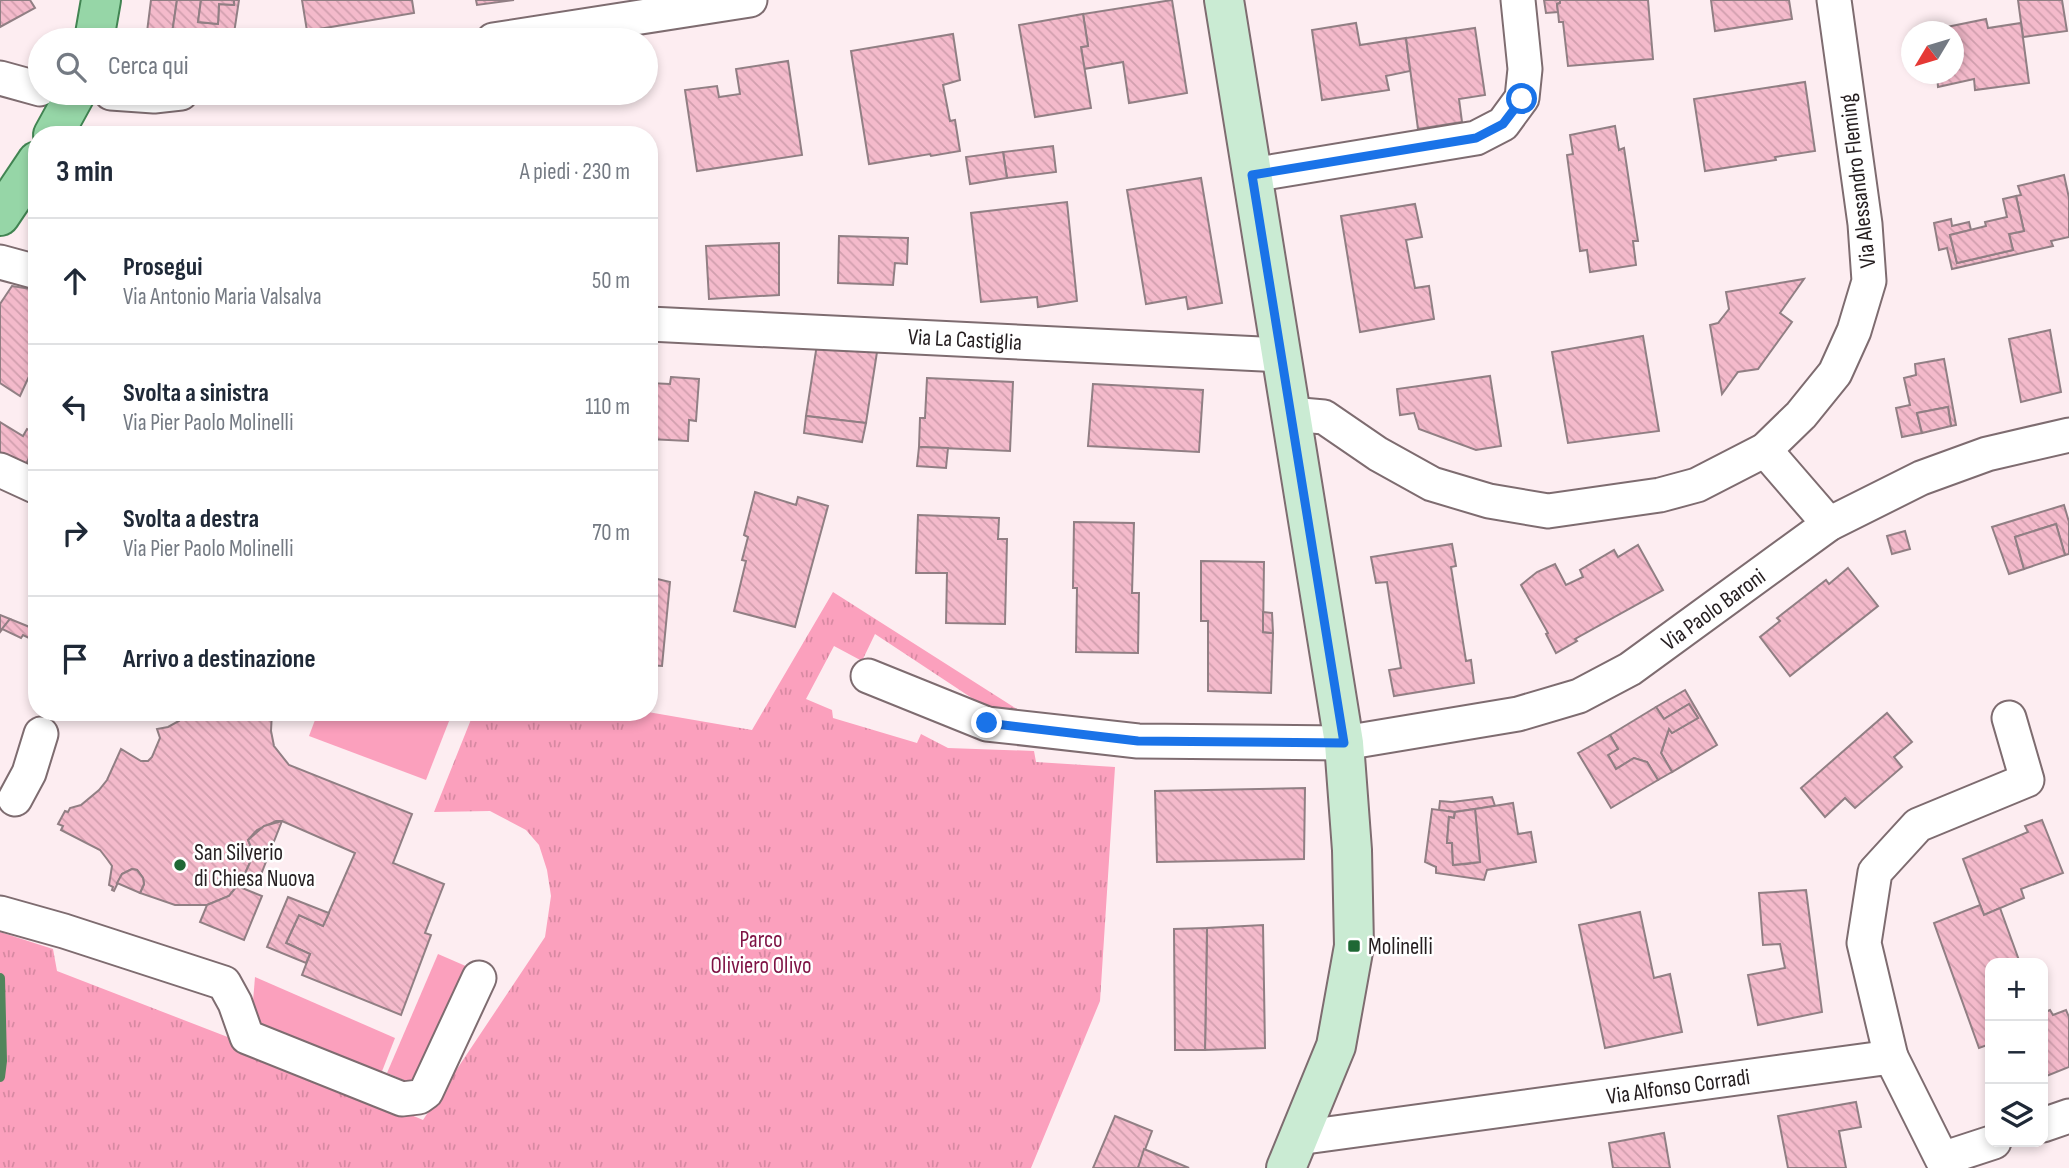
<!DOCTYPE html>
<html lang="it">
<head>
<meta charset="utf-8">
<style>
  :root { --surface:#fff; --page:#f2f2f3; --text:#1f2937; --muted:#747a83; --line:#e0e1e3 }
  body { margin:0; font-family:"Sofia Sans Condensed",sans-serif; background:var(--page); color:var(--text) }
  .controls { position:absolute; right:21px; bottom:21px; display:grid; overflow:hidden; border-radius:14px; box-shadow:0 4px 10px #0003 }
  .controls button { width:63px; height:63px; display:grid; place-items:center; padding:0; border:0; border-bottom:2px solid var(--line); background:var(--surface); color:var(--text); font:35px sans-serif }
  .compass { position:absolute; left:1901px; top:21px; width:63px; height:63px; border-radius:50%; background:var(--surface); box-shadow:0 4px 10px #0003; rotate:232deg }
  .stop { position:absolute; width:21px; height:21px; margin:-16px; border:5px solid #1a73e8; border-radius:50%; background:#fff }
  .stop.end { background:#1a73e8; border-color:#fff; box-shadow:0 2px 7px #0008 }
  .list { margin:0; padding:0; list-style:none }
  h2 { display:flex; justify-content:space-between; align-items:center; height:91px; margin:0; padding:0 28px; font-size:30px }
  h2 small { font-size:23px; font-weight:400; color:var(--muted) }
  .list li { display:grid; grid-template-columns:46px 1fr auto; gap:21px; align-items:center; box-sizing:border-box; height:126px; padding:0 28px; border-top:2px solid var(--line) }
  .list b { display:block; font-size:26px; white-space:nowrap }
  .list p { margin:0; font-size:23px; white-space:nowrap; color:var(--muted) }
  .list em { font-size:23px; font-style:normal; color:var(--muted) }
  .icon { flex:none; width:38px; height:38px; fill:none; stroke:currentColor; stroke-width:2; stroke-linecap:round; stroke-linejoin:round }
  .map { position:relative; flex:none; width:2069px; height:1168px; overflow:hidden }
  .search { position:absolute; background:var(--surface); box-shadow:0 4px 10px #0003; left:28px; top:28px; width:630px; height:77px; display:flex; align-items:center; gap:18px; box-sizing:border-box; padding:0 24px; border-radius:38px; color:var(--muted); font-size:26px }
  .panel { position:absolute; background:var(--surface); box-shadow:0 4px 10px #0003; left:28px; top:126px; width:630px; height:595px; border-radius:28px }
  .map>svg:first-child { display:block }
  .green { fill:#fba0bd }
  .park { fill:url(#park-tufts) }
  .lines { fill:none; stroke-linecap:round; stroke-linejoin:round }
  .stream { stroke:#52855c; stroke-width:10 }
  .building { fill:url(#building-back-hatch); stroke:#917f84; stroke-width:2 }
  .street-casing { stroke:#7e6c70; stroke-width:37 }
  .secondary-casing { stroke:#7e6c70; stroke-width:42 }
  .primary-casing { stroke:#418452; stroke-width:42 }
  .street { stroke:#fff; stroke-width:33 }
  .secondary { stroke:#caebd3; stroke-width:38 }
  .primary { stroke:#96d6a7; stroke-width:38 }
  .route { stroke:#1a73e8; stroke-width:9 }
  .poi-dot { fill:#1f6835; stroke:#fff; stroke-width:2.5 }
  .labels { text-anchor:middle; stroke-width:5; stroke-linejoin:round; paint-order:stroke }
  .street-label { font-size:23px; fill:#251e20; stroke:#fff }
  .poi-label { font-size:23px; fill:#251e20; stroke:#fff; text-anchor:start }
  .park-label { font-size:23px; fill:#7e1244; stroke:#fff }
</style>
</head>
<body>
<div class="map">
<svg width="2069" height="1168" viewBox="0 0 2069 1168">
  <defs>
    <pattern id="park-tufts" width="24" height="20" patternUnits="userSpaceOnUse" patternTransform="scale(1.75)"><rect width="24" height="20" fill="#fba0bd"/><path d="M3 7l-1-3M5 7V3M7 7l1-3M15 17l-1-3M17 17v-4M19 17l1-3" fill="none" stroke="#d789a2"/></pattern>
    <pattern id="building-back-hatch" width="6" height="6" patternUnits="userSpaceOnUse" patternTransform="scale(1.75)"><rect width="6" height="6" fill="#f4bacb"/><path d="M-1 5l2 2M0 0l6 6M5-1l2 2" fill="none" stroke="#d19fae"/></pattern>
  </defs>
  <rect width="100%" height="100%" fill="#fdedf1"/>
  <g class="green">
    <path d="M318,712H441L451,716L426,780L309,736Z"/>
    <path d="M438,954L468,967L418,1086L387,1073Z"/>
    <path d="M255,977L395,1038L379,1079L251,1026Z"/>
  </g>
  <path class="park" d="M833,592L1028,716L996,714L875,634L862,661L834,646L806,699L832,710L833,718L917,743L921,734L948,748L1034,751L1036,762L1115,767L1100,1001L1031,1168H0V932L53,949L57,971L238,1041L423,1120L545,937L551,896L547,870L539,845L526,830L490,811L434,812L474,712H648L752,730Z"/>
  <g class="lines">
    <path class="stream" d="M0,978L2,1061L0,1077"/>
  </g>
  <g class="building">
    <path d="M0,0H30L35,8L0,27Z"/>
    <path d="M151,0H177L171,40H146Z"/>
    <path d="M177,0H201L198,22L218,24L219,4L234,5V0H239L233,40H171Z"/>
    <path d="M201,0H234V5L219,4L218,24L198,22Z"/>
    <path d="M302,0H412L414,13L307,31Z"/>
    <path d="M476,0H514L477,5Z"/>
    <path d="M1172,0L1187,93L1129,103L1123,62L1084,69L1081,47L1088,46L1083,14Z"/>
    <path d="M1544,0H1560V3L1557,4L1558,12L1546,13Z"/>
    <path d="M1560,0H1648L1653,59L1568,66L1563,22H1559L1558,12L1557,4L1560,3Z"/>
    <path d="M1711,0H1789L1792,19L1715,31Z"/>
    <path d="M2018,0H2062L2067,31L2023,37Z"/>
    <path d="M1083,14L1088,46L1081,47L1091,108L1035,117L1019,25Z"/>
    <path d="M1986,19L1988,28L2021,23L2029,83L1975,90L1974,79L1938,87L1937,74H1954V32L1932,30Z"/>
    <path d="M1356,23L1360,45L1406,38L1410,71L1386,76L1389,90L1322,100L1312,30Z"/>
    <path d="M1475,28L1485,95L1459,99L1462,122L1418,129L1406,38Z"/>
    <path d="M953,34L960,80L943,85L950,121L955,120L960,151L931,156L930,154L869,164L851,51Z"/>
    <path d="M788,61L802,155L697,171L685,90L717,86L719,97L740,94L736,69Z"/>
    <path d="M1805,82L1815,151L1775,157L1776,160L1705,171L1694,99Z"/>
    <path d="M1615,126L1619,150L1624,148L1638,241H1633L1636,265L1590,272L1587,250L1580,251L1567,155L1573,154L1570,135Z"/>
    <path d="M1053,146L1056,172L1007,178L1003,152Z"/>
    <path d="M1003,152L1007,178L970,184L966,157Z"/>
    <path d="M2064,175L2069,198V237L2051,241L2053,246L1952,269L1947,248L1939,250L1934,223L1951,219L1952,226L1969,222L1971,230L1950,235L1957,263L2013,250L2009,234L2024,231L2016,196L2021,195L2018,186Z"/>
    <path d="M1201,178L1222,303L1188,309L1186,297L1146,304L1127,190Z"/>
    <path d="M2016,196L2024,231L2009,234L2013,250L1957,263L1950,235L1986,226L1985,222L2007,217L2003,199Z"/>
    <path d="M1067,202L1077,301L1038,307L1037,297L981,302L971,213Z"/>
    <path d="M1415,204L1422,237L1406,240L1415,288L1429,286L1434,319L1360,332L1341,216Z"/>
    <path d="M839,236L908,238L907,264L895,263L893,285L838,283Z"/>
    <path d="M779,243V295L709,299L706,246Z"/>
    <path d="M1804,279L1780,313L1792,322L1758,369L1738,372L1722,394L1710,325L1718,323L1729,309L1726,292Z"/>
    <path d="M12,286L37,290V359L20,396L0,383V304Z"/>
    <path d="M2050,330L2061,392L2021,402L2009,339Z"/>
    <path d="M1643,336L1659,431L1568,443L1552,352Z"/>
    <path d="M817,344L877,352L866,423L806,416Z"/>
    <path d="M1944,359L1956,425L1951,426L1948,407L1917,413L1922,433L1902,437L1896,408L1910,405L1904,378L1916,375L1915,364Z"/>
    <path d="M1490,376L1501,446L1476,450L1419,429L1414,413L1400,415L1397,389Z"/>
    <path d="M671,377L699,379L696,421L689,420L688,441L649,439V383L670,384Z"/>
    <path d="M927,378L1013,382L1010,451L919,447L920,418H925Z"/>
    <path d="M1093,384L1203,390L1199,452L1088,446Z"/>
    <path d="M1948,407L1951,426L1922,433L1917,413Z"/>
    <path d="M806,416L866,423L862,442L804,433Z"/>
    <path d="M0,422L23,436L27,429L37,434V442L25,466L0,455Z"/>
    <path d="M649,439H656L653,482H649Z"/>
    <path d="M919,447L948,448L946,468L917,466Z"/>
    <path d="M755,492L796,505L798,497L828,506L795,627L734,611L746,561L742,560L748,537L744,535Z"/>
    <path d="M2064,505L2069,522V554L2065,555L2056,524L2015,537L2024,569L2009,574L1992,527Z"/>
    <path d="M918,515L999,518L998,539H1007L1005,624L946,623L947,573H916Z"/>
    <path d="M649,516H652L649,555Z"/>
    <path d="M1074,522L1134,523L1132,593H1139L1138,653L1076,652L1077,588H1073Z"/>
    <path d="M2056,524L2065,555L2024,569L2015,537Z"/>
    <path d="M1905,531L1910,549L1892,554L1887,536Z"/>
    <path d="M1452,544L1456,566L1451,567L1466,661L1471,660L1474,683L1394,696L1389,670L1401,668L1390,602L1387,582L1376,583L1371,557Z"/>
    <path d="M1638,545L1663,590L1575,639L1577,641L1556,653L1546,634L1548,633L1521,585L1537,572L1555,564L1566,585L1583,577L1580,570L1614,550L1618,557Z"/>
    <path d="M1201,561L1264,562L1263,632L1273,633L1271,693L1208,691V621H1201Z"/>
    <path d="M1848,568L1878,606L1790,676L1760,637L1780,621L1777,618L1826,580L1829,584Z"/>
    <path d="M649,577L670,582L662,666L649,665Z"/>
    <path d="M1263,612L1272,613L1273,633L1263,632Z"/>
    <path d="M0,615L10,619L0,632Z"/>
    <path d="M10,619L37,630V642L23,635L21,638L2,629Z"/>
    <path d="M1685,690L1717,745L1672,772L1661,753L1669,729L1672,733L1698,718L1689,704L1664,719L1656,707Z"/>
    <path d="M1689,704L1698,718L1672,733L1669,729L1661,753L1672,772L1658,780L1647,762L1634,758L1616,769L1608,755L1618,749L1610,735L1656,707L1664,719Z"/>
    <path d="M187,712H236L247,718L258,716L263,712H272L271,731L274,746L289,765L412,814L393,863L444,884L425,933L431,935L401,1015L302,975L310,954L286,943L299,915L323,926L355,853L282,821H276L257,830L248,840L254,854L242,880L229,896L207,905H175L140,893L144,884L143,878L137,870L132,869L122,874L114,891L112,890L113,887L109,885L112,866L107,859L100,850L61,830L63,826L58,824L65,811L68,812L70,808L81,805L99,790L107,780L121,749L141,761H148L152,757L160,738L157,729L168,727L179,721Z"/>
    <path d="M1887,713L1912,742L1894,757L1902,767L1855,808L1845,798L1825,817L1801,788Z"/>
    <path d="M1610,735L1618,749L1608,755L1616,769L1634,758L1647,762L1658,780L1611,808L1578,753Z"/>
    <path d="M1305,788L1304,859L1157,862L1155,791Z"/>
    <path d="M1492,797L1495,806L1455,812L1439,810L1440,801L1452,802Z"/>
    <path d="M1513,803L1518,834L1531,832L1536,862L1487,870L1484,880L1436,873V867L1425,862L1432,809L1455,812L1454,818L1449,817L1447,843H1452L1453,865L1467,864L1480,862L1475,809Z"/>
    <path d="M1475,809L1480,862L1453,865L1452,843H1447L1449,817L1454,818L1455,812Z"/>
    <path d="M2042,820L2063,873L2021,889L2024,898L1984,915L1963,859L2028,832L2025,826Z"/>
    <path d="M282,821L260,877L249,873L242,888L262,896L244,940L200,922L207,905L229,896L242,880L254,854L248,840L264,826Z"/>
    <path d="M132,869L137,870L143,878L144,884L140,893L117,883L122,874Z"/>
    <path d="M1806,890L1822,1012L1758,1025L1748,975L1785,968L1780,944L1763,945L1759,893Z"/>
    <path d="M288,897L329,913L323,926L299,915L286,943L310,954L306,963L267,947Z"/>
    <path d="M1980,905L1984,915L2000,908L2020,963H1990V1044L1979,1048L1934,923Z"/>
    <path d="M1640,912L1654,978L1670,974L1682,1032L1605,1048L1579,925Z"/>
    <path d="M1263,925L1265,1048L1205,1050L1207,928Z"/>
    <path d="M1207,928L1205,1050H1175L1174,929Z"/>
    <path d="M2050,1010L2053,1015L2066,1010L2069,1017V1067L2044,1077L2043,1013Z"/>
    <path d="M1856,1102L1861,1127L1839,1131L1846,1168H1788L1778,1116Z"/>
    <path d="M1115,1116L1152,1131L1138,1168H1093Z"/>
    <path d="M1664,1133L1670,1168H1613L1609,1143Z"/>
    <path d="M1144,1149L1189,1168H1138Z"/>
  </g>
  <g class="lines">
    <g class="street-casing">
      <g id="street">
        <path d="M493,40L750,0"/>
        <path d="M0,78L40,89"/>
        <path d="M111,93L154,96L181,93"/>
        <path d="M1252,175L1476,138L1503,124L1522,98L1525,69L1518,0"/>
        <path d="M0,262L37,272"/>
        <path d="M649,324L1281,355"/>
        <path d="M1290,414L1324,417L1378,454L1432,484L1489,501L1548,511L1660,495L1697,485L1765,450L1801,415L1835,373L1854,331L1869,281L1865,224L1834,0"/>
        <path d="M1765,450L1829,524"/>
        <path d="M0,470L37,487"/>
        <path d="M868,676L987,724L1138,741L1344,743L1518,714L1579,696L1630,669L1829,524L1921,478L1987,454L2069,435"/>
        <path d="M15,799L29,773L41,734"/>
        <path d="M0,913L64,931L224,983L235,1003L247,1037L402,1099L419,1097L426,1092L479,978"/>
        <path d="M1891,1057L1864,943L1875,872L1918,825L2027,780L2009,718"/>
        <path d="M2043,1125L2069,1116"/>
        <path d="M1298,1138L1891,1057L1942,1159L1994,1142"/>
      </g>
    </g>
    <g class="secondary-casing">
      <path id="secondary" d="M1224,0L1344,743L1352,850L1354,946L1336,1046L1286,1168"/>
    </g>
    <g class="primary-casing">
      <g id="primary">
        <path d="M94,40L101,0"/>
        <path d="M53,135L76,93"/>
        <path d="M0,216L37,161"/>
      </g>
    </g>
    <use href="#street" class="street"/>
    <use href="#secondary" class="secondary"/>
    <use href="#primary" class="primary"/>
  </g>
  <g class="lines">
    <path class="route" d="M987,723L1138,741L1344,743L1252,175L1476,138L1503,124L1522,99"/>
  </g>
  <g class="poi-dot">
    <circle cx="180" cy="865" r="7"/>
    <rect x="1347" y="939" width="14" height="14" rx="3.5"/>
  </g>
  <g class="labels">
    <g class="street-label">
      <text transform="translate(1857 181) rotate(-97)" y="8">Via Alessandro Fleming</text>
      <text transform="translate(965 339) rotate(3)" y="8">Via La Castiglia</text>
      <text transform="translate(1713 609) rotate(-36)" y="8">Via Paolo Baroni</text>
      <text transform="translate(1678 1086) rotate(-8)" y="8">Via Alfonso Corradi</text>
    </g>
    <g class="poi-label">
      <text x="194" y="860">San Silverio<tspan x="194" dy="26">di Chiesa Nuova</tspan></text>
      <text x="1368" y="954">Molinelli</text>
    </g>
    <g class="park-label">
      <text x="761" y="947">Parco<tspan x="761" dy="26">Oliviero Olivo</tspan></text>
    </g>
  </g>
</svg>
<div class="controls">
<button>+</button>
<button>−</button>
<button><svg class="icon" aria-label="layers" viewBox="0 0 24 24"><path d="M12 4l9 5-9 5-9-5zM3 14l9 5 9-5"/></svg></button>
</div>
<svg class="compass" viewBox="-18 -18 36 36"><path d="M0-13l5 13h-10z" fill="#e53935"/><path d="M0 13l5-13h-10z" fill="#747a83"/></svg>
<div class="stop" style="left:1522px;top:99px"></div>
<div class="stop end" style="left:987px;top:723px"></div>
<div class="search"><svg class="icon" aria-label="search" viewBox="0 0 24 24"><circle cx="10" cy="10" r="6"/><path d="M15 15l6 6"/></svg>Cerca qui</div>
<section class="panel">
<h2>3 min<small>A piedi · 230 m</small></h2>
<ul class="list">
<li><svg class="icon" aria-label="ahead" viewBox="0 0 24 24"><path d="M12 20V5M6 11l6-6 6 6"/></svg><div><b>Prosegui</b><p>Via Antonio Maria Valsalva</p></div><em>50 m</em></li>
<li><svg class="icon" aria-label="left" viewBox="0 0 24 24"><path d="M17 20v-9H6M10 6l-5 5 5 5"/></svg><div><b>Svolta a sinistra</b><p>Via Pier Paolo Molinelli</p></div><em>110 m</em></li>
<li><svg class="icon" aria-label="right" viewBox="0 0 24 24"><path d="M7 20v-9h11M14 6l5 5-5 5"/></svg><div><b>Svolta a destra</b><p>Via Pier Paolo Molinelli</p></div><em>70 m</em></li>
<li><svg class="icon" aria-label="arrive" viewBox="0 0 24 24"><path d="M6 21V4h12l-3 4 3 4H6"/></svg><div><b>Arrivo a destinazione</b></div></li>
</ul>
</section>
</div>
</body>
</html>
